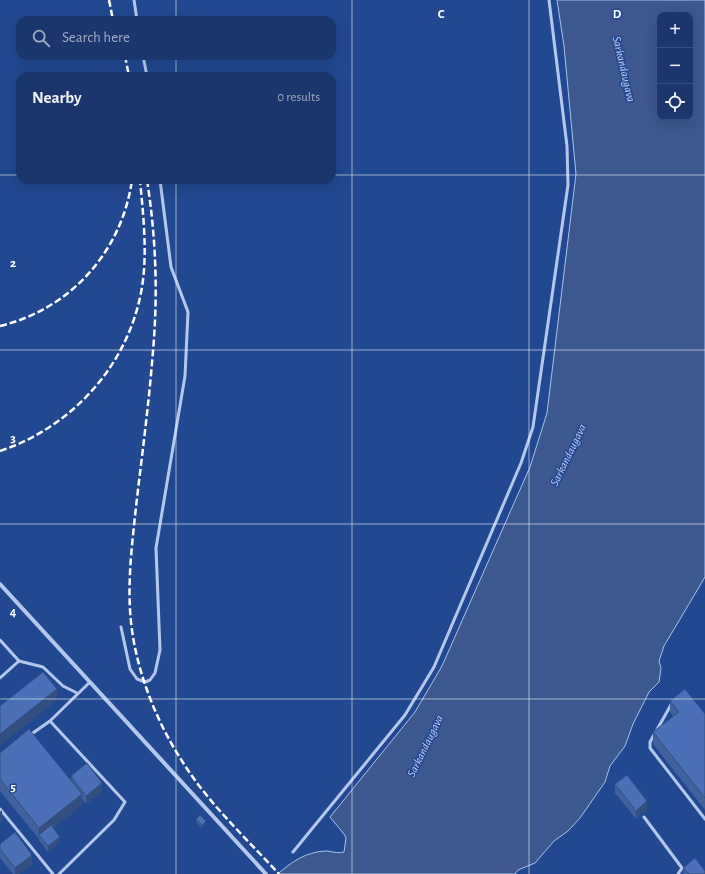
<!DOCTYPE html>
<html lang="en">
<head>
<meta charset="utf-8">
<style>
  :root { --surface:#1a366d; --page:#233e72; --text:#f1f3f6; --muted:#9fabc2; --line:#385080 }
  body { margin:0; font-family:"Alegreya Sans",sans-serif; background:var(--page); color:var(--text) }
  .controls { position:absolute; right:12px; top:12px; display:grid; overflow:hidden; border-radius:8px; box-shadow:0 4px 16px #0002 }
  .controls button { width:36px; height:36px; display:grid; place-items:center; padding:0; border:0; border-bottom:1px solid var(--line); background:var(--surface); color:var(--text); font:20px sans-serif }
  .list { margin:0; padding:0; list-style:none }
  h2 { display:flex; justify-content:space-between; align-items:center; height:52px; margin:0; padding:0 16px; font-size:17px }
  h2 small { font-size:13px; font-weight:400; color:var(--muted) }
  .icon { flex:none; width:22px; height:22px; fill:none; stroke:currentColor; stroke-width:2; stroke-linecap:round; stroke-linejoin:round }
  .map { position:relative; flex:none; width:705px; height:874px; overflow:hidden }
  .search { position:absolute; background:var(--surface); box-shadow:0 4px 16px #0002; left:16px; top:16px; width:320px; height:44px; display:flex; align-items:center; gap:10px; box-sizing:border-box; padding:0 14px; border-radius:12px; color:var(--muted); font-size:15px }
  .panel { position:absolute; background:var(--surface); box-shadow:0 4px 16px #0002; left:16px; top:72px; width:320px; height:112px; border-radius:12px }
  .map>svg:first-child { display:block }
  .water { fill:#3d588e; stroke:#a8c1ee; fill-rule:evenodd }
  .lines { fill:none; stroke-linecap:round; stroke-linejoin:round }
  .lane { stroke:#b4c8ed; stroke-width:3 }
  .street { stroke:#b4c8ed; stroke-width:4 }
  .rail { stroke:#fff; stroke-width:2.5; stroke-dasharray:7 3; stroke-linecap:butt }
  .wall { fill:#40609e }
  .shaded-wall { fill:#344e81 }
  .building { fill:#4b70b8; stroke:#344e81 }
  .grid { fill:none; stroke:#fff; stroke-width:1; stroke-opacity:0.55 }
  .labels { text-anchor:middle; stroke-width:3; stroke-linejoin:round; paint-order:stroke }
  .water-label { font-size:12px; font-style:italic; fill:#c0d2f3; stroke:#224891 }
  .grid-label { font-size:13px; text-anchor:middle; font-weight:bold; fill:#fff; stroke:#224891; stroke-width:3; stroke-linejoin:round; paint-order:stroke }
</style>
</head>
<body>
<div class="map">
<svg width="705" height="874" viewBox="0 0 705 874">
  <rect width="100%" height="100%" fill="#224891"/>
  <path class="water" d="M557,0H705V577L664,646L659,661L661,668L659,682L649,692L633,724L625,746L610,766L605,782L580,818L568,831L554,841L535,863L518,870L515,874H278C291,862 306,852 325,851C332,851 337,854 344,852L346,838L344,834L330,817L415,712L442,666L530,467L547,413L576,174L564,46ZM660,15H690V117H660Z"/>
  <g class="lines">
    <g class="lane">
      <path d="M134,0L137,20"/>
      <path d="M143,56L147,76"/>
      <path d="M121,627L130,669L137,679L145,682L150,680L155,673L160,650L156,548L185,376L188,312L171,267L160,180"/>
      <path d="M0,640L19,661L43,667L63,686L77,693"/>
      <path d="M0,678L19,661"/>
      <path d="M672,703L650,742V748L705,819"/>
      <path d="M50,721L125,802L114,820L59,874"/>
      <path d="M30,735L50,721L90,682"/>
      <path d="M0,809L53,874"/>
      <path d="M644,817L682,868L678,874"/>
      <path d="M293,852L405,715L434,667L521,463L533,427L568,185L567,146L549,0"/>
    </g>
    <path class="street" d="M0,584L266,874"/>
    <g class="rail">
      <path d="M109,0L113,20"/>
      <path d="M125,56L129,76"/>
      <path d="M147,180C156,237 158,294 153,351C149,403 142,455 136,507C132,545 127,583 131,622C136,670 156,721 182,761C208,803 246,838 279,874"/>
      <path d="M0,326C71,309 122,251 132,180"/>
      <path d="M0,451C75,426 133,360 143,280C147,247 143,213 140,180"/>
    </g>
  </g>
  <g class="wall">
    <path d="M670,701L705,714V810L653,744V732L673,716L670,712Z"/>
    <path d="M0,753L71,780V776L102,792L86,804L82,799V805L53,828L60,842L48,852L39,840V839L0,791Z"/>
    <path d="M615,784L647,810L636,819L615,793Z"/>
    <path d="M196,819L206,824L202,828L196,822Z"/>
    <path d="M0,844L32,864L19,874H13L0,858Z"/>
    <path d="M683,868L705,874H683Z"/>
  </g>
  <g class="shaded-wall">
    <path d="M57,689V700L0,746V734Z"/>
    <path d="M102,783V792L86,804V796Z"/>
    <path d="M82,794V805L42,838L39,835V840V828Z"/>
    <path d="M647,801V810L636,819V811Z"/>
    <path d="M2,810V822L0,823V812Z"/>
    <path d="M206,821V824L202,828V825Z"/>
    <path d="M60,837V842L48,852V846Z"/>
    <path d="M32,855V864L19,874H15V868Z"/>
  </g>
  <g class="building">
    <path d="M43,672L57,689L0,734V706Z"/>
    <path d="M685,689L705,714V798L653,732L679,712L670,701Z"/>
    <path d="M29,729L82,794L39,828L0,779V753Z"/>
    <path d="M87,763L102,783L86,796L71,776Z"/>
    <path d="M627,775L647,801L636,811L615,784Z"/>
    <path d="M200,815L206,821L202,825L196,819Z"/>
    <path d="M51,825L60,837L48,846L39,835Z"/>
    <path d="M15,832L32,855L15,868L0,849V844Z"/>
    <path d="M695,858L705,871V874H689L683,868Z"/>
  </g>
  <path class="grid" d="M176,0V20M352,0V874M529,0V874M176,56V76M0,175H20M332,175H705M176,180V874M0,350H705M0,524H705M0,699H705"/>
  <g class="labels">
    <g class="water-label">
      <text transform="translate(624 69) rotate(77)" y="4">Sarkandaugava</text>
      <text transform="translate(568 455) rotate(-64)" y="4">Sarkandaugava</text>
      <text transform="translate(425 746) rotate(-64)" y="4">Sarkandaugava</text>
    </g>
  </g>
  <g class="grid-label">
    <text x="441" y="18">C</text>
    <text x="617" y="18">D</text>
    <text x="13" y="267">2</text>
    <text x="13" y="442">3</text>
    <text x="13" y="616">4</text>
    <text x="13" y="791">5</text>
  </g>
</svg>
<div class="controls">
<button>+</button>
<button>−</button>
<button><svg class="icon" aria-label="locate" viewBox="0 0 24 24"><circle cx="12" cy="12" r="6"/><path d="M12 2v4M12 18v4M2 12h4M18 12h4"/></svg></button>
</div>
<div class="search"><svg class="icon" aria-label="search" viewBox="0 0 24 24"><circle cx="10" cy="10" r="6"/><path d="M15 15l6 6"/></svg>Search here</div>
<section class="panel">
<h2>Nearby<small>0 results</small></h2>
<ul class="list">
</ul>
</section>
</div>
</body>
</html>
